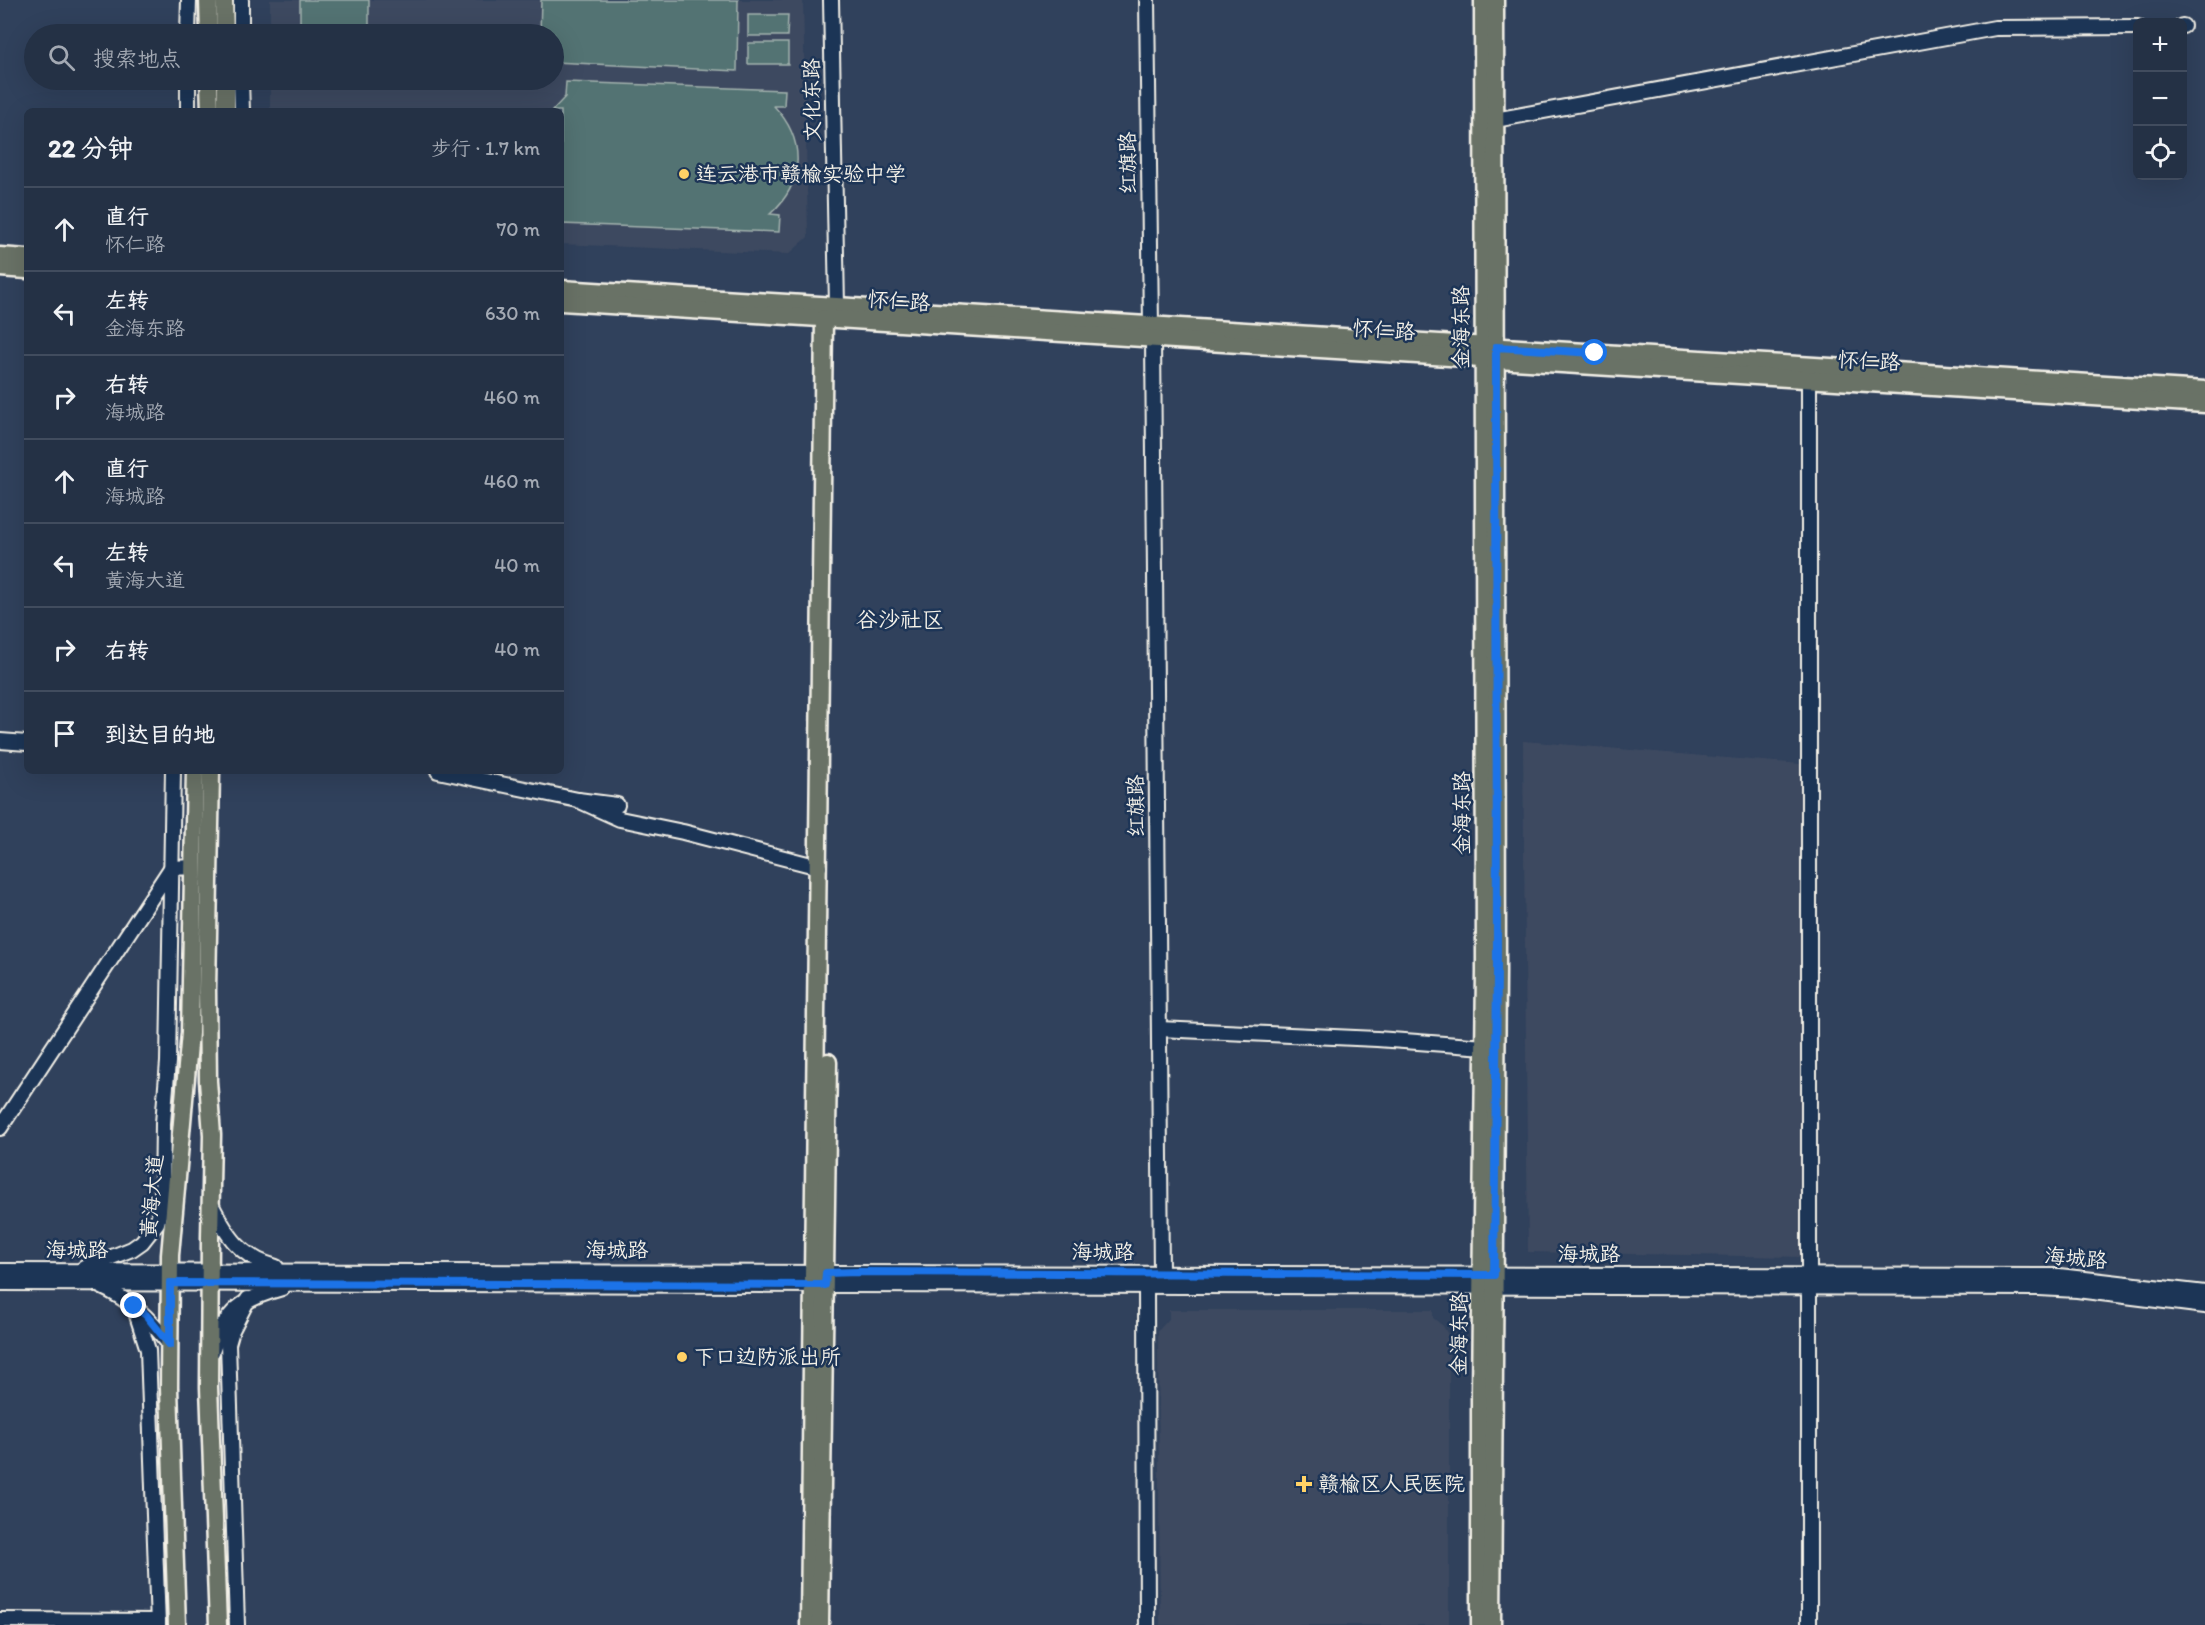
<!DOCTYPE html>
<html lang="zh">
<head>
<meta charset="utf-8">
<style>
  :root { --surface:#243145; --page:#303d50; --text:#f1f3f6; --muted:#a3a9b3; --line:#414c5e }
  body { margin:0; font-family:Itim,"LXGW WenKai TC",sans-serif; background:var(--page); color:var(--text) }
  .controls { position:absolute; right:18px; top:18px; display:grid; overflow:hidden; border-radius:9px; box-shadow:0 6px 24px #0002 }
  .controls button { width:54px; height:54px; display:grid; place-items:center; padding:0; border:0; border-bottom:2px solid var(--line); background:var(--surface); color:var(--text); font:30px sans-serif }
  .stop { position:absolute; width:18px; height:18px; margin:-14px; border:4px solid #1a73e8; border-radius:50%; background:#fff }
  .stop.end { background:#1a73e8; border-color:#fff; box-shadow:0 2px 6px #0008 }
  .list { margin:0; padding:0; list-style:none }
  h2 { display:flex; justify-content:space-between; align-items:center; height:78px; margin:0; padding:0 24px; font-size:26px }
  h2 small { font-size:20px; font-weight:400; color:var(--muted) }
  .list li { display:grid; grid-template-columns:39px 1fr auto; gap:18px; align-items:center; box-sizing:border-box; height:84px; padding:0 24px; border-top:2px solid var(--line) }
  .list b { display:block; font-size:22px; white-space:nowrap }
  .list p { margin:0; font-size:20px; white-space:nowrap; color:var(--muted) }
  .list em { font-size:20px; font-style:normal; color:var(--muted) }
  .icon { flex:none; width:33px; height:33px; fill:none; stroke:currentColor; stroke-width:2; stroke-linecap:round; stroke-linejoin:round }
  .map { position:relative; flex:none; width:2205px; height:1625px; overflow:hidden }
  .search { position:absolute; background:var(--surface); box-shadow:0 6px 24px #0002; left:24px; top:24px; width:540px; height:66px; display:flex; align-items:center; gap:15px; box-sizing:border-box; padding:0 21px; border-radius:33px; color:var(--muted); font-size:22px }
  .panel { position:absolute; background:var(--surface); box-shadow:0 6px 24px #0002; left:24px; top:108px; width:540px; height:666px; border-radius:9px }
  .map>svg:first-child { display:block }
  .built { fill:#3e4a60 }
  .green { fill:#527373; stroke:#a3b2ae; stroke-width:1.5 }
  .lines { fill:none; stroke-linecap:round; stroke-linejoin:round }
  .minor-casing { stroke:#f4f1e8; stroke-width:18 }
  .major-casing { stroke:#f4f1e8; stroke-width:21 }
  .minor { stroke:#1d3557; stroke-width:14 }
  .major { stroke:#697266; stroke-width:16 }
  .route { stroke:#1a73e8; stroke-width:8 }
  .poi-dot { fill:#ffd166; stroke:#1d3557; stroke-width:2 }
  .labels { text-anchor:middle; stroke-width:5; stroke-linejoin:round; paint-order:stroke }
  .street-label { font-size:21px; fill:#f4f1e8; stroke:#1d3557 }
  .poi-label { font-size:21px; fill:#f4f1e8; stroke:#1d3557; text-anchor:start }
  .neighbourhood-label { font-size:22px; fill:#f4f1e8; stroke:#1d3557 }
</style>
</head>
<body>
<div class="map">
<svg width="2205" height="1625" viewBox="0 0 2205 1625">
  <rect width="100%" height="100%" fill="#30415c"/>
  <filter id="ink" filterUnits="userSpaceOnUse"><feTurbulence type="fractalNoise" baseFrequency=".0167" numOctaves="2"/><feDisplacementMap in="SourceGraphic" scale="12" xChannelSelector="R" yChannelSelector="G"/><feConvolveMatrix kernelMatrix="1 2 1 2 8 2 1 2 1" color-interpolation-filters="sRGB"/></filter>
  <g filter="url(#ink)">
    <g class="built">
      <path d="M270,0H803L808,237L789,254L561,244V111H270V80H554V34H270Z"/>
      <path d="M1523,741L1800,764L1806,1257L1528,1252Z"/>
      <path d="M1169,1310H1433V1318L1443,1326L1447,1333L1449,1343V1625H1160L1158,1331L1169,1319Z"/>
    </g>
    <g class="green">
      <path d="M300,0H369V27L300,26Z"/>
      <path d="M541,0H738L737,71L554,62V34H540Z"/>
      <path d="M748,15H788L787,36H748Z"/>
      <rect x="748" y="43" width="40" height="21"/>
      <path d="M566,82L785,90L784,106H774C806,140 805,183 770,214L780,215L779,232L561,224V111H552L565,97Z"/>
    </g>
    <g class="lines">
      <g class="minor-casing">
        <g id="minor">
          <path d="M241,0V34"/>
          <path d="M831,0L837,306"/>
          <path d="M1147,0L1151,326"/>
          <path d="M2182,26H2183"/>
          <path d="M188,34L189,0"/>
          <path d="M241,80L242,111"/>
          <path d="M188,111V80"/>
          <path d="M1495,120L1995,28L2138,27"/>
          <path d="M1153,339L1161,1274"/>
          <path d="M1809,380V1625"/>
          <path d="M0,741L27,743"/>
          <path d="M438,771L578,800L617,805"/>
          <path d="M578,800L620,819L683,832L819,867"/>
          <path d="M1159,1029L1377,1039L1485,1047"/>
          <path d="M0,1128L171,868L194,867"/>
          <path d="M211,1204C227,1236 240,1257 276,1267"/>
          <path d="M84,1268L132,1249L142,1242L157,1223L162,1204L163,1123L168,1062L173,771"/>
          <path d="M0,1271L2059,1276L2205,1293"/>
          <path d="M0,1283L2039,1288L2077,1290L2205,1306"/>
          <path d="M98,1285C131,1300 148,1317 170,1345"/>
          <path d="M1146,1286L1147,1625"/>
          <path d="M134,1306L148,1350L158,1625"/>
          <path d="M212,1352C225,1311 242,1299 282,1288"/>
          <path d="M0,1620L158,1621"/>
          <path d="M237,1625L228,1344L232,1330L248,1299"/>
        </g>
      </g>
      <g class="major-casing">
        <g id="major">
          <path d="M208,0L209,34"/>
          <path d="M224,0L225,34"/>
          <path d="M209,80L210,111"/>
          <path d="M226,80V111"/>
          <path d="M0,256L27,258"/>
          <path d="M0,268L27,270"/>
          <path d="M561,289L2205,390"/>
          <path d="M561,302L2205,404"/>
          <path d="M211,771L207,990L208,1081L212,1135L210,1237L209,1387L218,1625"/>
          <path d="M177,1625L169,1388L170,1255L190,1033L195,771"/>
          <path d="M809,1625L824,318"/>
          <path d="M820,1625L828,1062"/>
          <path d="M1480,1625V1392L1485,971L1483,0"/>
          <path d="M1492,1625L1497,971L1495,0"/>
        </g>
      </g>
      <use href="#minor" class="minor"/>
      <use href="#major" class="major"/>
    </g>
  </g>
  <g class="lines" filter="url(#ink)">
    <path class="route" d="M134,1306L146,1315L170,1345V1283L825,1285L826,1273L857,1272L1494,1275L1497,971L1496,347L1595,353"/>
  </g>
  <g class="poi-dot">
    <circle cx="684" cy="174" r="6"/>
    <circle cx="682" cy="1357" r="6"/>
    <path d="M1301 1475h6v6h6v6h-6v6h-6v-6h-6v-6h6z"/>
  </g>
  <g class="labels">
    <g class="street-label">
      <text transform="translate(812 100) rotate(-91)" y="7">文化东路</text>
      <text transform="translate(1128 163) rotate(-91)" y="7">红旗路</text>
      <text transform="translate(899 301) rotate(4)" y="7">怀仁路</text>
      <text transform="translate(1461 327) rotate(-90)" y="7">金海东路</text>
      <text transform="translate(1384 330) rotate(4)" y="7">怀仁路</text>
      <text transform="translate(1869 361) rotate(3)" y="7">怀仁路</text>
      <text transform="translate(1136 806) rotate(-91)" y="7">红旗路</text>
      <text transform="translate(1462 813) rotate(-90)" y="7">金海东路</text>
      <text transform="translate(152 1196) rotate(-85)" y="7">黄海大道</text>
      <text x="77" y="1257">海城路</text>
      <text x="617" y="1257">海城路</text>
      <text x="1103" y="1259">海城路</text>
      <text x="1589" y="1261">海城路</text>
      <text transform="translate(2076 1258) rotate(5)" y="7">海城路</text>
      <text transform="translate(1459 1334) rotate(-89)" y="7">金海东路</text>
    </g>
    <g class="poi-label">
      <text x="696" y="181">连云港市赣榆实验中学</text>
      <text x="694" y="1364">下口边防派出所</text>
      <text x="1318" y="1491">赣榆区人民医院</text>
    </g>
    <g class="neighbourhood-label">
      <text x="900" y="627">谷沙社区</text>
    </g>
  </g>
</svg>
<div class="controls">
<button>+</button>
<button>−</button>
<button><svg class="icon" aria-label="locate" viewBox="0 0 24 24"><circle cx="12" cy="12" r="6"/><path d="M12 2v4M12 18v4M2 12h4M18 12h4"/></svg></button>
</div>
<div class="stop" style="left:1595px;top:353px"></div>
<div class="stop end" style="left:134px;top:1306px"></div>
<div class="search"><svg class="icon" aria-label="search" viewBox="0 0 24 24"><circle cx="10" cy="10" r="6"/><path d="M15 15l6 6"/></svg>搜索地点</div>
<section class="panel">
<h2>22 分钟<small>步行 · 1.7 km</small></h2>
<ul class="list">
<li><svg class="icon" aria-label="ahead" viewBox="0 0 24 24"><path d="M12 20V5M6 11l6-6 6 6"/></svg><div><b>直行</b><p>怀仁路</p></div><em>70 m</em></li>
<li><svg class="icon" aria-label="left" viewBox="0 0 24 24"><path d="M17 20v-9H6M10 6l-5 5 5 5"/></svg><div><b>左转</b><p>金海东路</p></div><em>630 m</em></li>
<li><svg class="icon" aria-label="right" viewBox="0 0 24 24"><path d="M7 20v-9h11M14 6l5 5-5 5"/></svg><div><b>右转</b><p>海城路</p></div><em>460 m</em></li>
<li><svg class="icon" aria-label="ahead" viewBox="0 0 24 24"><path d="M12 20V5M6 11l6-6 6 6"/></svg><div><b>直行</b><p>海城路</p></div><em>460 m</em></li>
<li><svg class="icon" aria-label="left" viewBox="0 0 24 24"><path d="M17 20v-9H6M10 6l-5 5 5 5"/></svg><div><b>左转</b><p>黄海大道</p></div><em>40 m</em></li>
<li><svg class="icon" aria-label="right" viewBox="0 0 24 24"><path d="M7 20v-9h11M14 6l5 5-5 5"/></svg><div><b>右转</b></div><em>40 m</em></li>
<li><svg class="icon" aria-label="arrive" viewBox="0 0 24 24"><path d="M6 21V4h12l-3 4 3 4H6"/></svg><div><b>到达目的地</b></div></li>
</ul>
</section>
</div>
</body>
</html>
